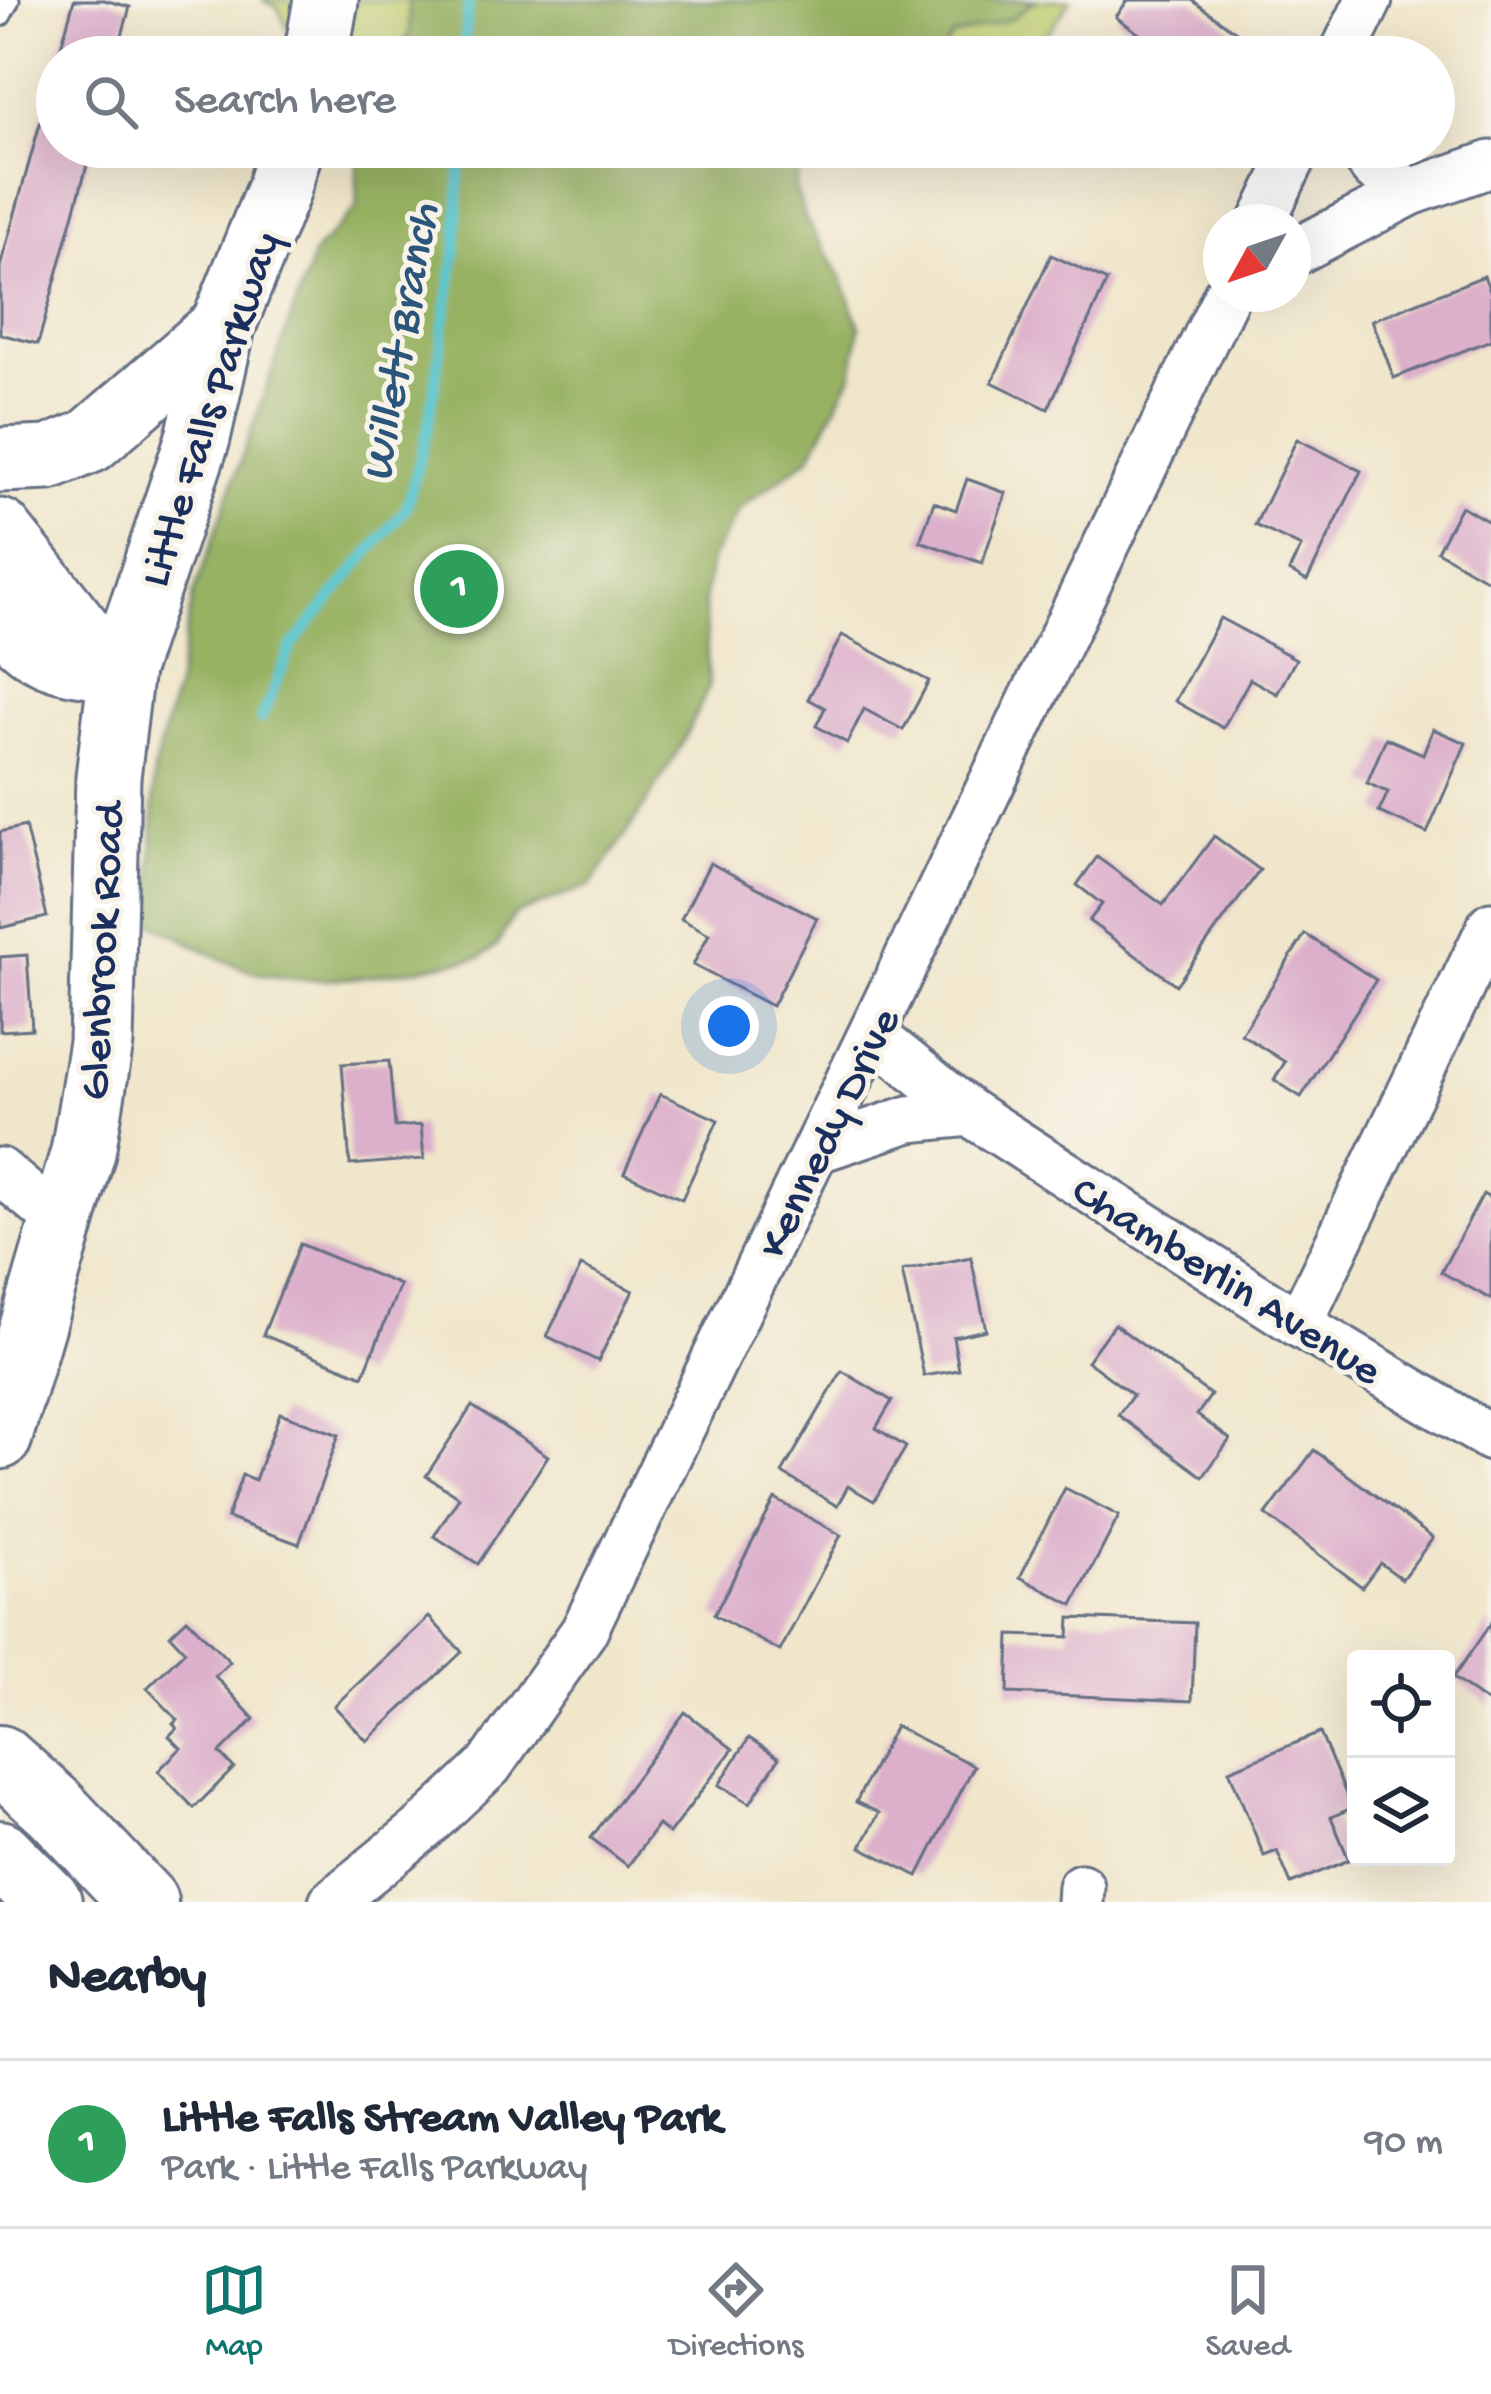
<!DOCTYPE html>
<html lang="en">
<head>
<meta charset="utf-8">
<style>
  :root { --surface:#fff; --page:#f2f2f3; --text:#1f2937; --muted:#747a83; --line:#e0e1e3; --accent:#0f766e }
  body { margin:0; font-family:"Gochi Hand",sans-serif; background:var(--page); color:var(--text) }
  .controls { position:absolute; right:36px; bottom:36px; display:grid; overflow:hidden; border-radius:12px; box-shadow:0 12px 48px #0002 }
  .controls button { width:108px; height:108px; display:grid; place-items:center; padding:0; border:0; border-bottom:3px solid var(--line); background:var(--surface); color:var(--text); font:60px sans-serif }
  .compass { position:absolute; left:1203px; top:204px; width:108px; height:108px; border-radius:50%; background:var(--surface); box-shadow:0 12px 48px #0002; rotate:230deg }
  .you { position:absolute; left:729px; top:1026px; width:42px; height:42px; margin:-30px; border:9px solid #fff; border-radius:50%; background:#1a73e8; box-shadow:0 0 0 18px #1a73e833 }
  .badge { display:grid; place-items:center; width:78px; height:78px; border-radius:50%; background:var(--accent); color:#fff; font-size:39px; font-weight:700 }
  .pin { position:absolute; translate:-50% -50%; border:6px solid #fff; box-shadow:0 3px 12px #0006 }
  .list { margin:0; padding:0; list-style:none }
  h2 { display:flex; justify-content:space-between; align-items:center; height:156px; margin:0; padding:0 48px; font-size:51px }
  h2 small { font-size:39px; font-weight:400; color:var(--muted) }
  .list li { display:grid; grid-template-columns:78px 1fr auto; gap:36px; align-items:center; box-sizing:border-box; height:168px; padding:0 48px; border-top:3px solid var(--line) }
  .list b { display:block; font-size:45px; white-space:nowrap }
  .list p { margin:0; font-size:39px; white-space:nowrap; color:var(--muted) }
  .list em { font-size:39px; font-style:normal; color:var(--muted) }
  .icon { flex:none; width:66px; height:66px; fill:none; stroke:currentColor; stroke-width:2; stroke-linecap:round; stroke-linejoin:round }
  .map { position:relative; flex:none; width:1491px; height:1902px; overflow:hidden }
  .search { position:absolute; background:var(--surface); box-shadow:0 12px 48px #0002; left:36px; right:36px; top:36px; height:132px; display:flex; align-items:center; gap:30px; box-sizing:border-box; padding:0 42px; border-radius:66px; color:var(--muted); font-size:45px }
  .sheet { height:324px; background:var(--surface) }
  nav { display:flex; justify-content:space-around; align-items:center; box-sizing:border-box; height:168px; border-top:3px solid var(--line); background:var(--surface); font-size:33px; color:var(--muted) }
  nav a { display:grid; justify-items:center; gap:6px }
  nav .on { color:var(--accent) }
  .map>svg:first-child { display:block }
  .green { fill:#c1cf71; stroke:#6e7f68; stroke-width:3 }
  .forest { fill:#98b263; stroke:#5a7060; stroke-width:3 }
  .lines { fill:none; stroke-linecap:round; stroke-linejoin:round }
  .stream { stroke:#5cc8d3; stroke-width:10 }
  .building { fill:#dcafcb }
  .lane-casing { stroke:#666f84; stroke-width:27 }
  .street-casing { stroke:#666f84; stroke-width:51 }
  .secondary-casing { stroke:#666f84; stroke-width:69 }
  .primary-casing { stroke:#666f84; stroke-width:72 }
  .lane { stroke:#fff; stroke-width:21 }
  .street { stroke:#fff; stroke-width:45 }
  .secondary { stroke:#fff; stroke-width:63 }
  .primary { stroke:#fff; stroke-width:66 }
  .labels { text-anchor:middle; stroke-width:10; stroke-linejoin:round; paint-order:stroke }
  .street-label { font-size:45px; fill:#1b2f5e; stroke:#f7f3e8 }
  .water-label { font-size:48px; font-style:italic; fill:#2b557b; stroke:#f7f3e8 }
</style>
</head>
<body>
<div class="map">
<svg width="1491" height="1902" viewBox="0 0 1491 1902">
  <rect width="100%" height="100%" fill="#f7f3e8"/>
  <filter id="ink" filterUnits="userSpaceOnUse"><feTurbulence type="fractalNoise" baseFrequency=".00833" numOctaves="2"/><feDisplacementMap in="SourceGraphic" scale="24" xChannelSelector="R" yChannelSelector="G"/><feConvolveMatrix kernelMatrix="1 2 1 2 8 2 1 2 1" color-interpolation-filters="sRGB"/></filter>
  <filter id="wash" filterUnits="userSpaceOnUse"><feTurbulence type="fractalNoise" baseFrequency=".004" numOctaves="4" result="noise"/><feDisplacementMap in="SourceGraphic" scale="48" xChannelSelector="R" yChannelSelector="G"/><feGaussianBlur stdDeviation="2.7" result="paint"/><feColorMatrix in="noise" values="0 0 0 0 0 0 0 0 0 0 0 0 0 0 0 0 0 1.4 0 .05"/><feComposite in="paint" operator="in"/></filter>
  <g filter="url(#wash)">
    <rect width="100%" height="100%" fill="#f0e6cb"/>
    <path class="green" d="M262,0H1071L1030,57H303L277,7Z"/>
    <g class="forest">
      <path d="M408,0H1036L1011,19L952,37L939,57H395L410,32Z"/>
      <path d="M357,147H825L801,163L795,187L805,218L842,279L860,327L852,375L810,457L741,507L711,559L704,601L709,687L682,744L646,804L591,885L514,915L497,945L480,958C409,968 324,992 254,972C219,961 184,938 152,923L154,768L176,687L193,596L314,253L357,207Z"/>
    </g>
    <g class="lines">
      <g class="stream">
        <path d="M463,57L469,0"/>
        <path d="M261,719L292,646L406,508L428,428L457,244L461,147"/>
      </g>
    </g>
    <g id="blocks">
      <g class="building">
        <path d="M74,0H104L130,7L116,57H58Z"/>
        <path d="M1128,0H1192L1239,34L1223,57H1132L1145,38L1116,17Z"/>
        <path d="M56,66L57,147H92L38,344L0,334V267Z"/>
        <path d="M1051,255L1107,281L1048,409L992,382Z"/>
        <path d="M1484,276L1491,293V340L1394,378L1372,320Z"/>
        <path d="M1297,439L1361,471L1307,581L1289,571L1301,547L1255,525Z"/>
        <path d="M967,479L1006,493L982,563L920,541L934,502L956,510Z"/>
        <path d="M1461,506L1491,523V582L1437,551Z"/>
        <path d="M1220,618L1296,659L1277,694L1250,679L1223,728L1175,701Z"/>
        <path d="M842,635L929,681L903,730L864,709L847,743L816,726L825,708L808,699Z"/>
        <path d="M1433,729L1466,743L1427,833L1379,812L1388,792L1367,783L1386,738L1423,754Z"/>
        <path d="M25,826L47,917L0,928V832Z"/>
        <path d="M1214,836L1260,870L1176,985L1089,921L1102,904L1077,885L1097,857L1163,905Z"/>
        <path d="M710,863L817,918L772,1006L693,965L709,934L681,919Z"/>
        <path d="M1305,934L1376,980L1301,1097L1274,1080L1285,1062L1241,1034Z"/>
        <path d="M27,955L32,1029L0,1031V957Z"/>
        <path d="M389,1061L395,1127L421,1125L424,1159L350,1165L342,1064Z"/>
        <path d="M660,1094L718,1120L682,1199L624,1173Z"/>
        <path d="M1483,1194L1491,1199V1299L1441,1272Z"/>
        <path d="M300,1244L400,1285L363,1376L263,1335Z"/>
        <path d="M971,1257L986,1330L953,1337L959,1370L924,1376L902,1271Z"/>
        <path d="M581,1266L633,1291L598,1361L547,1336Z"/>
        <path d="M1114,1324L1211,1395L1197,1415L1230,1439L1203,1477L1118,1415L1133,1395L1087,1361Z"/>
        <path d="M842,1371L892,1401L876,1428L906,1447L874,1501L848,1486L837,1506L782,1473Z"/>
        <path d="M472,1406L548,1456L478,1564L434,1536L459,1497L426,1476Z"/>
        <path d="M280,1413L339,1435L299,1544L227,1518L242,1475L255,1480Z"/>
        <path d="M1314,1450L1433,1538L1402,1579L1380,1563L1362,1587L1266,1515Z"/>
        <path d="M1065,1488L1119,1516L1073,1605L1020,1577Z"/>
        <path d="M775,1499L841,1535L780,1651L714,1615Z"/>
        <path d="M429,1617L462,1652L367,1741L334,1706Z"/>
        <path d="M1070,1618L1195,1623L1192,1701L1008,1693L1010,1635L1069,1637Z"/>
        <path d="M187,1619L230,1662L215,1676L254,1719L220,1753L234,1768L194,1808L158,1771L181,1748L169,1736L177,1728L173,1724L178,1720L147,1688L185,1651L170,1635Z"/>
        <path d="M1491,1623V1705L1453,1678Z"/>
        <path d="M685,1712L733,1749L669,1834L658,1825L628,1866L591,1838Z"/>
        <path d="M895,1726L974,1766L918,1876L861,1847L879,1813L856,1802Z"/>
        <path d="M1320,1733L1352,1808L1331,1817L1349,1860L1291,1884L1277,1851L1264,1856L1229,1770Z"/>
        <path d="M749,1738L779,1758L750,1803L719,1785Z"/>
      </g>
    </g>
  </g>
  <g filter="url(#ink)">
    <use href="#blocks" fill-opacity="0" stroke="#666f84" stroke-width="3"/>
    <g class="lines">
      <g class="lane-casing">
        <path id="lane" d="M0,15L8,0"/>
      </g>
      <g class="street-casing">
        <g id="street">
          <path d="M1341,57L1369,0"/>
          <path d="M1358,147L1374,168L1411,192"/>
          <path d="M1262,222L1298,147"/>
          <path d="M1293,253L1411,192L1491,164"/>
          <path d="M872,1034L970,1113L1299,1324L1491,1438"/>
          <path d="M816,1150L909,1119L970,1113"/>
          <path d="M0,1171L64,1225"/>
          <path d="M1299,1324L1491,925"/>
          <path d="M332,1902L423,1828L489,1766L584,1631L1227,294"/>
          <path d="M1080,1902L1081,1887"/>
        </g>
      </g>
      <g class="secondary-casing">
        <g id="secondary">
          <path d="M316,57L326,0"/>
          <path d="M0,460L49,458L90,441L223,326"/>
          <path d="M0,531L83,635L121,669"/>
          <path d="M0,613C37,662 62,661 121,669"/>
          <path d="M0,1437L83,1152L101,1043L108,777L121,669L198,438L223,326L278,191L291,147"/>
        </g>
      </g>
      <g class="primary-casing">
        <g id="primary">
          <path d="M0,1759L55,1808L144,1902"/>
          <path d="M0,1854L48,1902"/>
        </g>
      </g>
      <use href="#lane" class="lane"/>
      <use href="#street" class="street"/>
      <use href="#secondary" class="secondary"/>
      <use href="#primary" class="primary"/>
    </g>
  </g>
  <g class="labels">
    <g class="street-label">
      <text transform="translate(206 408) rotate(-72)" y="16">Little Falls Parkway</text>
      <text transform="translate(98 951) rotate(-87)" y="16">Glenbrook Road</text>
      <text transform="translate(825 1131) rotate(-64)" y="16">Kennedy Drive</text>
      <text transform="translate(1229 1277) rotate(32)" y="16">Chamberlin Avenue</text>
    </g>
    <g class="water-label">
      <text transform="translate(396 342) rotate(-80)" y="17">Willett Branch</text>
    </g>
  </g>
</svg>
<div class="controls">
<button><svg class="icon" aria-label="locate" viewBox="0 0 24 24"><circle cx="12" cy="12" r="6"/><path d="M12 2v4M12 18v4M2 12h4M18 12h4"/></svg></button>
<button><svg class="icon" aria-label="layers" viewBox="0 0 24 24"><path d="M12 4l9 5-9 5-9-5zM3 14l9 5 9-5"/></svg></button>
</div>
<svg class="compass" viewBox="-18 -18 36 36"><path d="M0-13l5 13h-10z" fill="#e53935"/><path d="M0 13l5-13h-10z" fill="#747a83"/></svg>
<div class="you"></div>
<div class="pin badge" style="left:459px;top:589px;background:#2e9e5b">1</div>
<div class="search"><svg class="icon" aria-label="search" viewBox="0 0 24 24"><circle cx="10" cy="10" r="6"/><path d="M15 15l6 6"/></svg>Search here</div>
</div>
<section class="sheet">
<h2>Nearby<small></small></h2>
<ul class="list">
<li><span class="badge" style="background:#2e9e5b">1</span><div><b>Little Falls Stream Valley Park</b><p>Park · Little Falls Parkway</p></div><em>90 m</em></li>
</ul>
</section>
<nav>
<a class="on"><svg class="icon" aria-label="map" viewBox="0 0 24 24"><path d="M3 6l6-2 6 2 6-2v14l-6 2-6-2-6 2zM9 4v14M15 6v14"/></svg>Map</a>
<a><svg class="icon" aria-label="directions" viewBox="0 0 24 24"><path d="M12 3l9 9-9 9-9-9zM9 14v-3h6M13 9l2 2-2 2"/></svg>Directions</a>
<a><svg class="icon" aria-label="saved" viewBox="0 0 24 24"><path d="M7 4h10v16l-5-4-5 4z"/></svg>Saved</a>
</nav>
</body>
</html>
